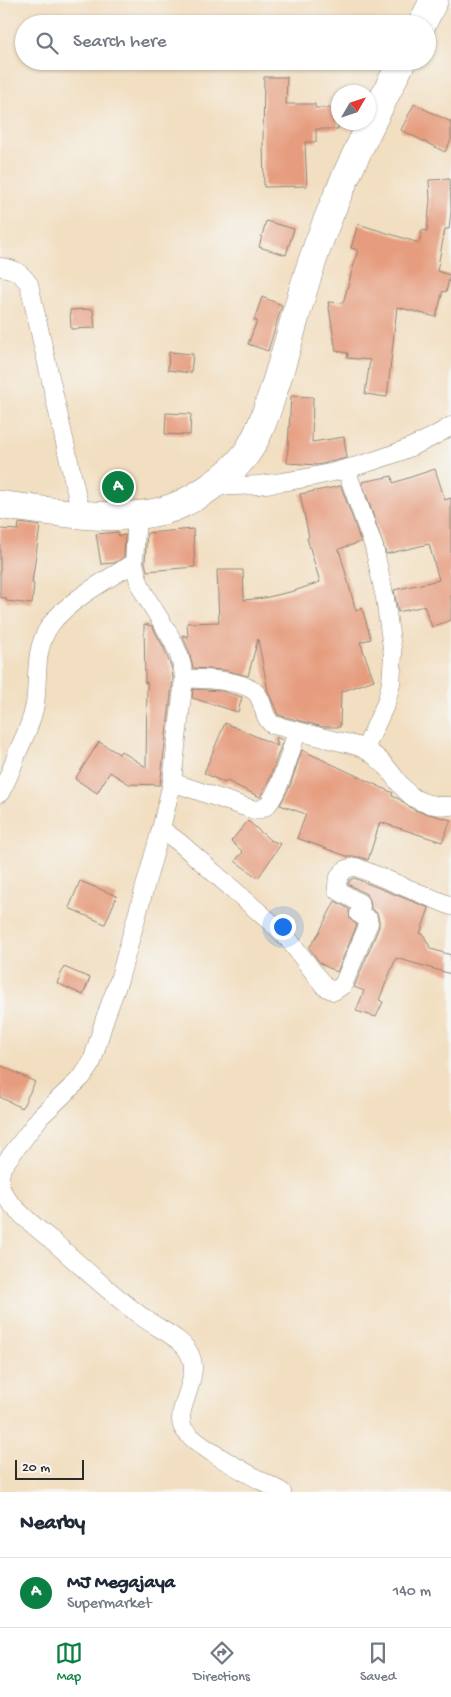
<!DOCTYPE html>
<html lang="en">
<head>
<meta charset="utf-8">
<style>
  :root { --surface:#fff; --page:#f6f6f7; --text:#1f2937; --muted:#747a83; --line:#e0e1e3; --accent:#0b8043 }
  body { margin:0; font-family:"Gochi Hand",sans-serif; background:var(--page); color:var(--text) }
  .compass { position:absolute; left:331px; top:85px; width:45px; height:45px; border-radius:50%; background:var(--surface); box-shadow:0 1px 4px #0004; rotate:51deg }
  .scale { position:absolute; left:15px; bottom:12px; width:69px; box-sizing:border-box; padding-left:5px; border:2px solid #2b2b2b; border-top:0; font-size:14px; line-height:18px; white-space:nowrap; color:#2b2b2b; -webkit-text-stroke:4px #f6f6f2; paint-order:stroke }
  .you { position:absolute; left:282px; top:926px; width:18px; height:18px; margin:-12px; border:4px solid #fff; border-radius:50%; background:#1a73e8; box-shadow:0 0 0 8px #1a73e833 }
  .badge { display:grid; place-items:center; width:32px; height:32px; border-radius:50%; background:var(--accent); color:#fff; font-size:16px; font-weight:700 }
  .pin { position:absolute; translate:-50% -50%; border:2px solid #fff; box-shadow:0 1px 5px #0006 }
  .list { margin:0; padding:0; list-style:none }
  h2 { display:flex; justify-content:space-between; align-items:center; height:65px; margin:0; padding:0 20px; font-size:21px }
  h2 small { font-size:16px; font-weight:400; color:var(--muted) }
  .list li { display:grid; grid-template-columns:32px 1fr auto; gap:15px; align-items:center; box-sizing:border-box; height:70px; padding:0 20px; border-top:1px solid var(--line) }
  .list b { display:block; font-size:19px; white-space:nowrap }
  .list p { margin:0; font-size:16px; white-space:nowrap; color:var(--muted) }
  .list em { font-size:16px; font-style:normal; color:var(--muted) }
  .icon { flex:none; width:28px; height:28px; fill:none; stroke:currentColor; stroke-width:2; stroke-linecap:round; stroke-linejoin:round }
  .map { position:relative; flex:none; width:451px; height:1492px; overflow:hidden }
  .search { position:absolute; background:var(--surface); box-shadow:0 1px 4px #0004; left:15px; right:15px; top:15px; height:55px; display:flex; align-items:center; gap:12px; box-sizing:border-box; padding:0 18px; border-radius:28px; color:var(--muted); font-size:19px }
  .sheet { height:135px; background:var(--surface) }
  nav { display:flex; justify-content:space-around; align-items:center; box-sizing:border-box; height:70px; border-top:1px solid var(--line); background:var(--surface); font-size:14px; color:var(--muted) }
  nav a { display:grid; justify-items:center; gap:2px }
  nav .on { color:var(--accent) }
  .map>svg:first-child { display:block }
  .building { fill:#e69c7e }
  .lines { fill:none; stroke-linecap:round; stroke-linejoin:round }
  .street-casing { stroke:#8e8476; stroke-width:19 }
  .highway-casing { stroke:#8e8476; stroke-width:29 }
  .street { stroke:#fff; stroke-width:18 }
  .highway { stroke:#fff; stroke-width:28 }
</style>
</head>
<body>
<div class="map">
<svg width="451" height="1492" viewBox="0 0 451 1492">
  <rect width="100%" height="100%" fill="#f6f6f2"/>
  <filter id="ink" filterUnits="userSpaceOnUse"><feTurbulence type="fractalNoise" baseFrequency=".02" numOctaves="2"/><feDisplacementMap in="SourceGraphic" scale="10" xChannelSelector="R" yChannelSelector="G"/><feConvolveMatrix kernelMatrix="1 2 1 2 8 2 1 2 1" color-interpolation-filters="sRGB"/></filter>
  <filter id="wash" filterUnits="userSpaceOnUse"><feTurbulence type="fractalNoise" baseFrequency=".0096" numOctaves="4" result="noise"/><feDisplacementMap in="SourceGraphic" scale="20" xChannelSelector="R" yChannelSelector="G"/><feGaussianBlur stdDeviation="1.12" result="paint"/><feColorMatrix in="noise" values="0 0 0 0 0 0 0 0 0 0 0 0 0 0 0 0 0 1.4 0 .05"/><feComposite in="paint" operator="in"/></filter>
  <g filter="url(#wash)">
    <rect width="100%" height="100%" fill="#f2dec0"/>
    <g id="blocks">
      <g class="building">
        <path d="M264,77H287L286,104H315V108H338V129H316V142H305L307,186L264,187L263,142Z"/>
        <path d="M414,104L451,122V140L445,152L401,130Z"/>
        <path d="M450,179L451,211L449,229H445L437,271L450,275L446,292L443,291L436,317L397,307L387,397L365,394L370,360L347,358L348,353L336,351L328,302L343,303L358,250L351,248L358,224L419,243L422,230L427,231L430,200L429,180Z"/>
        <path d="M266,221L294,229L286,255L259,247Z"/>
        <path d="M262,297L282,305L268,351L248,344L257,321L254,320Z"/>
        <path d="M93,309L95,328L71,329L70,310Z"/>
        <path d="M169,352L193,354L191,373L168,370Z"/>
        <path d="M291,396L313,397L312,442L344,437L347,458L317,465L287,463Z"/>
        <path d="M166,413L191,414L190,435L165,434Z"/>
        <path d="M435,469L445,500L451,498V620L432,627L424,606L398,612L394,590L439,580L429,544L386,554L362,482L392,476L393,483Z"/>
        <path d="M341,486L361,542L339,549L356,611L362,608L371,639L360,642L374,680L341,692L340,727H323L278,715L268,691L258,639L248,676L224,670L193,668L189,651L182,635L188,637L187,623L219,622L217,570H243L244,600L264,598L294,591L320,582L307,538L309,537L300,494Z"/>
        <path d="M19,523L40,526L32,583L34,584L32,604L6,601V598L0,597V529L18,530Z"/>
        <path d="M193,529L195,567L147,571L145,562L147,533Z"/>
        <path d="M118,532L119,536L125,535L124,557L114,563L101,564L96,534Z"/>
        <path d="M144,624L152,626L164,648L172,669L173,679L160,785L129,784L110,772L97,793L75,779L99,742L119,754L121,751L146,767L147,682L145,683Z"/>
        <path d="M193,689L221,691L242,697L238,712L192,698Z"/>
        <path d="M225,723L278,746L276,737L283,740L270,778L260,797L227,781L225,783L204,773Z"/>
        <path d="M302,750L393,793L392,796L399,799L414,810L451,820L442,842L380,822L368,860L360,857H349L297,838L306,814L280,805L290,786Z"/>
        <path d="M248,821L270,840L281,844L258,878L235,861L243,852L231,841Z"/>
        <path d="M354,878L429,908L420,934H423L431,949L451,955V974L396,958L379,1000L383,1002L376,1017L356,1011L364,991L354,987L379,927V921L377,913L371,909L370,900L366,894L348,884L350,880Z"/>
        <path d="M80,881L117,896L105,924L69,908Z"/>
        <path d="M335,901L349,909L350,919L357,925L337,972L321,964L309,948L320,931Z"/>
        <path d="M64,967L90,978L83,995L57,983Z"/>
        <path d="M0,1065L35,1082L22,1108L0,1097Z"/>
      </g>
    </g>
  </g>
  <g filter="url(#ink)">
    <use href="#blocks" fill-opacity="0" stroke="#8e8476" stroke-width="1"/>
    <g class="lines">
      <g class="street-casing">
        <g id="street">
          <path d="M0,267C14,268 21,273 29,284L81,514"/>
          <path d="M346,469L374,547L385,598L393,655L391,683L386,703L365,749"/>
          <path d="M212,487C227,486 242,486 258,485C318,479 400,459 451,426"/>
          <path d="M184,679C201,678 246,680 257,694C265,704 262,717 273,725C295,730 316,736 337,741C346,743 358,745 366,750C404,772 395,807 451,806"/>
          <path d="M172,782L248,808C255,810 260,811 266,806C278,797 292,747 297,731"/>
          <path d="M0,793C8,779 13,766 18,751C25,736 32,721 35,704C39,676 33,649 51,624C69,600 108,579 134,563L137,515"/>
          <path d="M161,829L180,843L276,927L289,940L325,987L334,991L343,985L369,923L368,919L359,914L361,906L360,903L337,890C336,877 343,867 356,867L451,906"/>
          <path d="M0,1177L2,1167L41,1116L82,1077L92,1062L105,1018L119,980L161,829L172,782L184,679C182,644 157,619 142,589C138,581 136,572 134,563"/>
          <path d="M0,1180C0,1183 0,1185 1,1188C7,1205 39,1230 54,1242C82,1267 110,1293 141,1316C152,1325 167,1331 179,1341C205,1363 188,1385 182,1411C181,1416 180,1421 182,1426C191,1446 261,1480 282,1492"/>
        </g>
      </g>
      <g class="highway-casing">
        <g id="highway">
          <path d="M422,24L434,0"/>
          <path d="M0,505C51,511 112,523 162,511C190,504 229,477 246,454C259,436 266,413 273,392C287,350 297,307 311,265C334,194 369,128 402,61"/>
        </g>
      </g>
      <use href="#street" class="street"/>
      <use href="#highway" class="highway"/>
    </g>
  </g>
</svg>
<svg class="compass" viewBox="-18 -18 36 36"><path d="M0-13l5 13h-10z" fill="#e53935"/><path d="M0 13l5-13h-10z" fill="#747a83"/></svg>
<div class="scale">20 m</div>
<div class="you"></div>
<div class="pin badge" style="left:118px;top:487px">A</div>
<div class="search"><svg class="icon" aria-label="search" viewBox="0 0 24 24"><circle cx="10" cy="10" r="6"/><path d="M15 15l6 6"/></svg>Search here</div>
</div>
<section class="sheet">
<h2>Nearby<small></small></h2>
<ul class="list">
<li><span class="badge">A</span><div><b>MJ Megajaya</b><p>Supermarket</p></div><em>140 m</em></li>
</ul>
</section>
<nav>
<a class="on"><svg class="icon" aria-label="map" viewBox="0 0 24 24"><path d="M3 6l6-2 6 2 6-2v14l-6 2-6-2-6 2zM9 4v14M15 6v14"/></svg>Map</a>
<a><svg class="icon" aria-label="directions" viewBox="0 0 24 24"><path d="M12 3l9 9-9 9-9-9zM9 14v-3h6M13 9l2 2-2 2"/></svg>Directions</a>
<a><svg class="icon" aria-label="saved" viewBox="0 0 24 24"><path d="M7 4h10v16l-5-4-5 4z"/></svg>Saved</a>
</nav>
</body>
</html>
